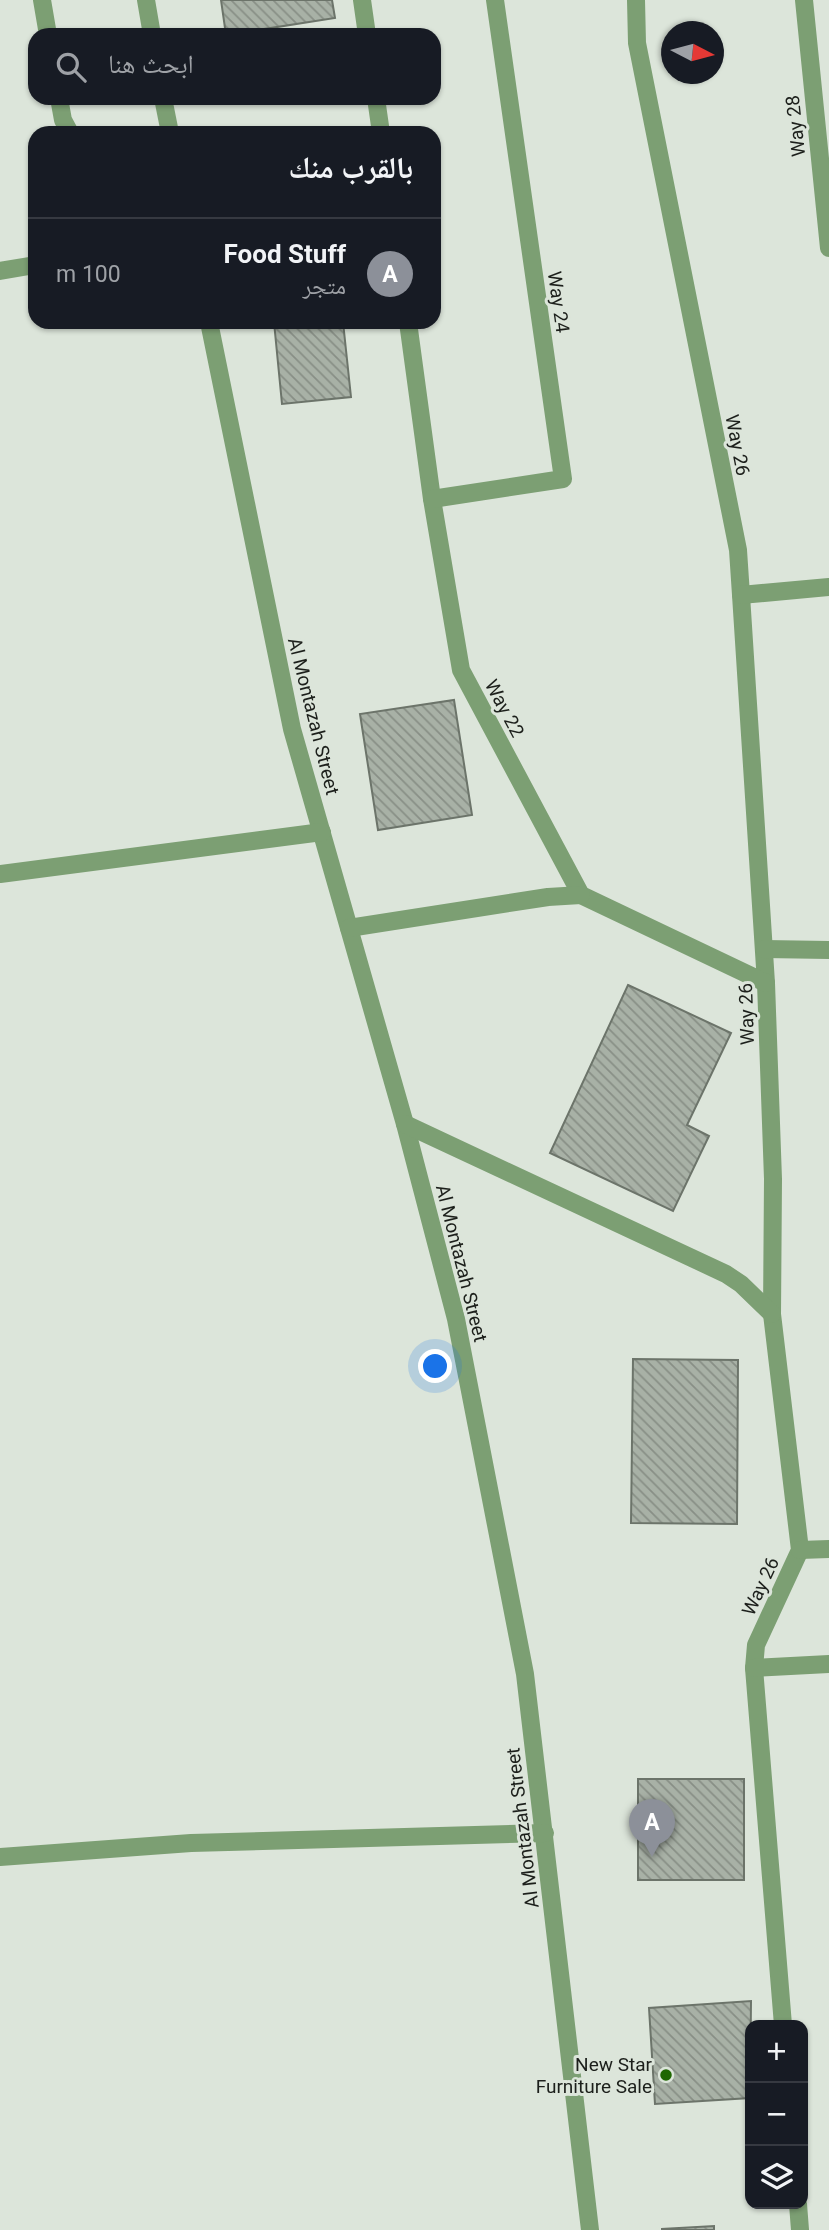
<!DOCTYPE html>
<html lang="ar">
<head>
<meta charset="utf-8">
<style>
  :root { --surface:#171b24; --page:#20242c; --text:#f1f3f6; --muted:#9ea1a6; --line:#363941; --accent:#8c9099 }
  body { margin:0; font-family:Roboto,"Noto Naskh Arabic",sans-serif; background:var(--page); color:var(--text); direction:rtl }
  .controls { position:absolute; right:21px; bottom:21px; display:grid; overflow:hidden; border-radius:14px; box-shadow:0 2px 5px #0004 }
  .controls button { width:63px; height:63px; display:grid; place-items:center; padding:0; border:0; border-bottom:2px solid var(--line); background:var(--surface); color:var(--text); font:35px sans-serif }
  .compass { position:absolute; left:661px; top:21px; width:63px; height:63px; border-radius:50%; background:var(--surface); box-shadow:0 2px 5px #0004; rotate:96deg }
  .you { position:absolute; left:436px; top:1367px; width:24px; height:24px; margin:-18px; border:5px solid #fff; border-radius:50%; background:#1a73e8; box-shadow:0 0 0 10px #1a73e833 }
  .badge { display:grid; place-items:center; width:46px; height:46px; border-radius:50%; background:var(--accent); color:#fff; font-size:23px; font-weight:700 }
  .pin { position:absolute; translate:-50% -58px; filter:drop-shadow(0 2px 4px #0008) }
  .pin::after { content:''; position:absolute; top:37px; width:24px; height:21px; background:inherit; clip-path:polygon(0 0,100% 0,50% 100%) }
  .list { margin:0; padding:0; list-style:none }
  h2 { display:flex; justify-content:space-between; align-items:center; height:91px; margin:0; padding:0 28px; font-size:30px }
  h2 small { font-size:23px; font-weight:400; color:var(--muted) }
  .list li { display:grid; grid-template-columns:46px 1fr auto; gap:21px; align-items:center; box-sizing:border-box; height:112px; padding:0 28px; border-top:2px solid var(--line) }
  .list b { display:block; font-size:26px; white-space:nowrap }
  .list p { margin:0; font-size:23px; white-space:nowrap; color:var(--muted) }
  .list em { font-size:23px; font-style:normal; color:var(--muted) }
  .icon { flex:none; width:38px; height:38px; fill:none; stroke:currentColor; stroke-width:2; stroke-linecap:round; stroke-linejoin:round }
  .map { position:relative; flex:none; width:829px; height:2230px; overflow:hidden; direction:ltr }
  .search { position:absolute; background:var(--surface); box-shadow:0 2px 5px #0004; left:28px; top:28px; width:413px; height:77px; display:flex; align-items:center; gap:18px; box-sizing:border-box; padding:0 24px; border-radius:21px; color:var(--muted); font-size:26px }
  .panel { position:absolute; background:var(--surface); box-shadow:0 2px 5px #0004; left:28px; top:126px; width:413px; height:203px; border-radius:21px; direction:rtl }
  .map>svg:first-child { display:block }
  .building { fill:url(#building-back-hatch); stroke:#6c746a; stroke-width:2 }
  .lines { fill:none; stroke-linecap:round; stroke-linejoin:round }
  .minor { stroke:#7c9f73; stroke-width:18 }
  .poi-dot { fill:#1e6701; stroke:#dce5da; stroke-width:2.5 }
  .labels { text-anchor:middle; stroke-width:6; stroke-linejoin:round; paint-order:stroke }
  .street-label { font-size:19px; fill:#1c1f1b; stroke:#dce5da }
  .poi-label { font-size:19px; fill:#1c1f1b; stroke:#dce5da; text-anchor:end }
</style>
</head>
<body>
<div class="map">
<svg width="829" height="2230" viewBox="0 0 829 2230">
  <defs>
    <pattern id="building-back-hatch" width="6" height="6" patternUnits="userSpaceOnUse" patternTransform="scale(1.75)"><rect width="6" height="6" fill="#a8b1a6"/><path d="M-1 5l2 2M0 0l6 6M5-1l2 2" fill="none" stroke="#888f86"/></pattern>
  </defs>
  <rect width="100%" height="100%" fill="#dce5da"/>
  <g class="building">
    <path d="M221,0H332L335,18L226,35Z"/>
    <path d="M274,322H343L351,397L282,404Z"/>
    <path d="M454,700L472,815L378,830L360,714Z"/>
    <path d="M628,985L731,1033L687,1125L709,1136L673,1211L550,1153Z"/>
    <path d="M633,1359L738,1360L737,1524L631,1523Z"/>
    <rect x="638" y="1779" width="106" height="101"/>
    <path d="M751,2001L750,2098L655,2104L649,2008Z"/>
    <path d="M714,2226V2230H662V2229Z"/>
  </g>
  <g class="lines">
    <g class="minor">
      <path d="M42,0L48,35"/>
      <path d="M146,0L152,35"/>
      <path d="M362,0L367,35"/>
      <path d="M636,0L637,43L738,550L741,595L766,983L773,1179L772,1314L800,1550L756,1645L754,1668L783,2025"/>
      <path d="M804,0L829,248"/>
      <path d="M59,98L63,120L70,133"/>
      <path d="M163,98L170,133"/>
      <path d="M376,98L381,133"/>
      <path d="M0,271L35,265"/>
      <path d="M209,322L292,729L405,1124L456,1319L525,1674L590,2230"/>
      <path d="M408,322L432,499L461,670L581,895L766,983"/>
      <path d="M432,499L563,479L495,0"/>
      <path d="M741,595L829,587"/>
      <path d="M0,874L322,832"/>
      <path d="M349,928L548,897L581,895"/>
      <path d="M764,949L829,950"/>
      <path d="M405,1124L726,1274L741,1284L772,1314"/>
      <path d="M800,1550L829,1549"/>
      <path d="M754,1668L829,1664"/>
      <path d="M0,1857L191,1843L545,1833"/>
      <path d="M798,2204L800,2230"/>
    </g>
  </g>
  <circle class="poi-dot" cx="666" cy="2075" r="7"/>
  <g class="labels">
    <g class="street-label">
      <text transform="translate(795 126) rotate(-96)" y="7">Way 28</text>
      <text transform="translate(559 302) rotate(82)" y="7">Way 24</text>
      <text transform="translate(738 445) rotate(79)" y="7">Way 26</text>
      <text transform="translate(505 708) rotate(62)" y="7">Way 22</text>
      <text transform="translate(314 716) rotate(76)" y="7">Al Montazah Street</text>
      <text transform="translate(746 1014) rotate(-92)" y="7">Way 26</text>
      <text transform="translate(462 1263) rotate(76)" y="7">Al Montazah Street</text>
      <text transform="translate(760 1586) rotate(-65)" y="7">Way 26</text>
      <text transform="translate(522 1828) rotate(-97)" y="7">Al Montazah Street</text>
    </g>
    <g class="poi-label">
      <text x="652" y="2071">New Star<tspan x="652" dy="22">Furniture Sale</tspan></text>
    </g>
  </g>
</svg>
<div class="controls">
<button>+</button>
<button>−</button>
<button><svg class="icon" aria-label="layers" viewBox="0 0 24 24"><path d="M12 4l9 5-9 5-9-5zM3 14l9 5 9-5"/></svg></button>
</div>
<svg class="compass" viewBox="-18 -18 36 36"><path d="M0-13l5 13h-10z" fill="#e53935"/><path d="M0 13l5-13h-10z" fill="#9ea1a6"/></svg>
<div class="you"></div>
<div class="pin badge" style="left:652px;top:1857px">A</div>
<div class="search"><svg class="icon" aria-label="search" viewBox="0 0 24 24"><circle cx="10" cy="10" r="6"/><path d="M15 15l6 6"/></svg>ابحث هنا</div>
<section class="panel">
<h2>بالقرب منك<small></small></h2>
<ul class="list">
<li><span class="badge">A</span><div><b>Food Stuff</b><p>متجر</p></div><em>100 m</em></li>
</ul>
</section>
</div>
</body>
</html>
